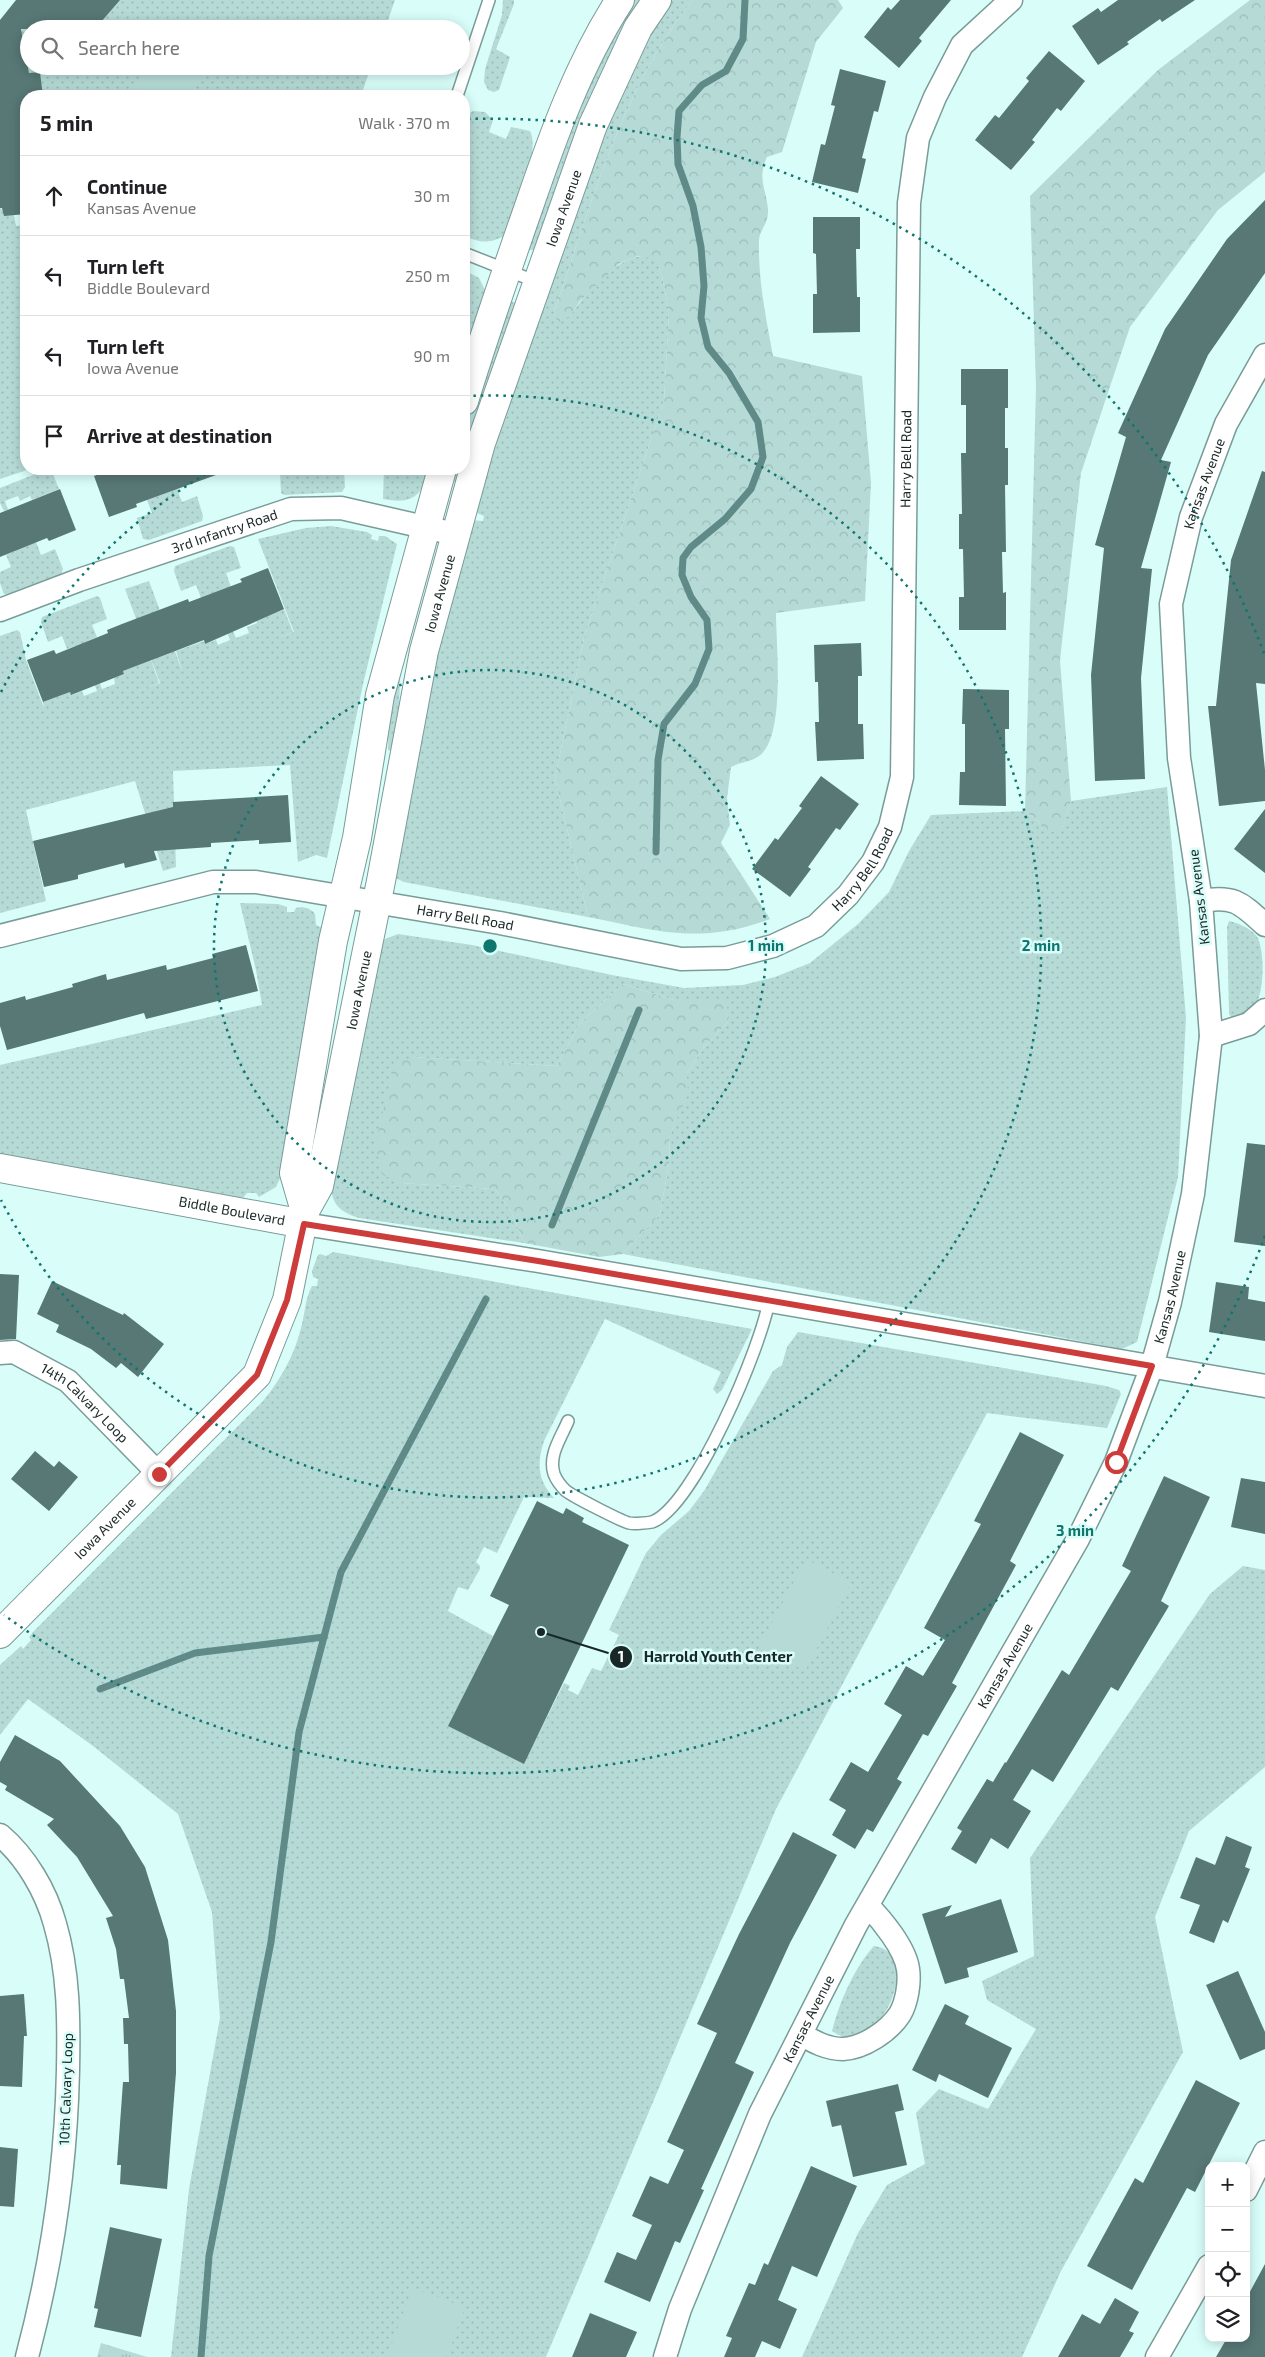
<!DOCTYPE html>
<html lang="en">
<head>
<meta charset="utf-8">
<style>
  :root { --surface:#fff; --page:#f6f6f6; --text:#202124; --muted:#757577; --line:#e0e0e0 }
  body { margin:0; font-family:"Exo 2",sans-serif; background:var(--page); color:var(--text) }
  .controls { position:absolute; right:15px; bottom:15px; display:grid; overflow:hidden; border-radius:10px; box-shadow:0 2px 12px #0003 }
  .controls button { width:45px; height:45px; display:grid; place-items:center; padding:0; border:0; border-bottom:1px solid var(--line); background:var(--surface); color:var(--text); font:25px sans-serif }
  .stop { position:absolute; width:15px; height:15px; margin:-11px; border:4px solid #cb3c3b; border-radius:50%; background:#fff }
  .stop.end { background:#cb3c3b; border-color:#fff; box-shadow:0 1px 5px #0008 }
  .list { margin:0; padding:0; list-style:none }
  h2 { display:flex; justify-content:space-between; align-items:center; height:65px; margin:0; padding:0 20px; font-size:21px }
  h2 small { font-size:16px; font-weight:400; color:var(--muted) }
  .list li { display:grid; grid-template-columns:32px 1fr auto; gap:15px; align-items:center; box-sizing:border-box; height:80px; padding:0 20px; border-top:1px solid var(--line) }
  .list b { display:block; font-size:19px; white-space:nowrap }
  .list p { margin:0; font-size:16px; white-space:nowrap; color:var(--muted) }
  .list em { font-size:16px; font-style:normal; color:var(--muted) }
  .icon { flex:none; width:28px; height:28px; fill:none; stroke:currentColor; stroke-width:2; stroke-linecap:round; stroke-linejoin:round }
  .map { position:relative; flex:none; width:1265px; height:2357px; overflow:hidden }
  .search { position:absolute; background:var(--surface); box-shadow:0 2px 12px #0003; left:20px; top:20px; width:450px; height:55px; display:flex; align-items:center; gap:12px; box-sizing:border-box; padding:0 18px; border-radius:28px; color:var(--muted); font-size:19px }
  .panel { position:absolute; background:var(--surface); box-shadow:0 2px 12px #0003; left:20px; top:90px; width:450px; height:385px; border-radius:20px }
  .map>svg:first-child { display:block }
  .grass { fill:url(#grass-dots) }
  .forest { fill:url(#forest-crowns) }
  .park { fill:url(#park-tufts) }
  .pitch { fill:#b6dbd7 }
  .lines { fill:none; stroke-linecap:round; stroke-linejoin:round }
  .stream { stroke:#5f8a87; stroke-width:7 }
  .building { fill:#577875 }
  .lane-casing { stroke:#7a9c99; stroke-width:14 }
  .street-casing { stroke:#7a9c99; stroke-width:25 }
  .secondary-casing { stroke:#7a9c99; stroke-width:30 }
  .lane { stroke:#fff; stroke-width:11 }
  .street { stroke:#fff; stroke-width:22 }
  .secondary { stroke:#fff; stroke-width:28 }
  .route { stroke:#cb3c3b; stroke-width:6 }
  .ring { fill:none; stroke:#0f766e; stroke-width:2.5; stroke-dasharray:2.5 5 }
  .labels { text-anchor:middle; stroke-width:5; stroke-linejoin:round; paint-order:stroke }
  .street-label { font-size:14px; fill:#192726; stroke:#d9fefa }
  .centre { fill:#0f766e; stroke:#d9fefa; stroke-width:2.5 }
  .ring-label { font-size:15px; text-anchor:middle; font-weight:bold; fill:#0f766e; stroke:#d9fefa; stroke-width:5; stroke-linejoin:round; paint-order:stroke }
  .leader { fill:none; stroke:#192726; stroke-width:2 }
  .callout-dot { fill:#192726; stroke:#d9fefa; stroke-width:2 }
  .mark-label { font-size:15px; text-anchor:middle; font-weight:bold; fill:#fff }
  .callout-label { font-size:15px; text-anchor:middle; font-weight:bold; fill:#192726; stroke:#d9fefa; stroke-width:5; stroke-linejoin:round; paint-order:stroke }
</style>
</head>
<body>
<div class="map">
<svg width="1265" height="2357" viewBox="0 0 1265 2357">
  <defs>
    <pattern id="grass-dots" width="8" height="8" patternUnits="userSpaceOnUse" patternTransform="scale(1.25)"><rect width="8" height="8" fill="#b6dbd7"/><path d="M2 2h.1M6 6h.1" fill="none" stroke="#9cbcb8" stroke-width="1.8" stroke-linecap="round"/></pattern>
    <pattern id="forest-crowns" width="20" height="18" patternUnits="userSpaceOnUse" patternTransform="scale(1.25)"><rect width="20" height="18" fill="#b6dbd7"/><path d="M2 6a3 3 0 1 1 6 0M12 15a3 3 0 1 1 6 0" fill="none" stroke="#9cbcb8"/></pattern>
    <pattern id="park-tufts" width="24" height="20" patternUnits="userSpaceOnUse" patternTransform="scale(1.25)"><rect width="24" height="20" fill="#b6dbd7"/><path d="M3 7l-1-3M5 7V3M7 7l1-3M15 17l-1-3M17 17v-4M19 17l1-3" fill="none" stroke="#9cbcb8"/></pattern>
  </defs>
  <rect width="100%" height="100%" fill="#d9fefa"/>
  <g class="grass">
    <path d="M119,0H395L385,29H95Z"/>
    <path d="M503,0H514V4L496,49L510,57L499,90L494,92L488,90L484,82L485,69L502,15Z"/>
    <path d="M627,0H647L537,250H528L561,138Z"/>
    <path d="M666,0H693C623,85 588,213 553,316H570C584,295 612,263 636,257C642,255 650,258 656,258L662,276L669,312L664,401L584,638L555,778L588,917L404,882L395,878L407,767L470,520L483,521L484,516L472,511L571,204Z"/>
    <path d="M16,25L29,29V66H371L361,96H43L40,72L29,73L27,64L14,66L12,44L22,30Z"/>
    <path d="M473,111L485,112L493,120L489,132L506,139L511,127L530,131C541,151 514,213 506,235C490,244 480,243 464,236V120L465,116Z"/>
    <path d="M0,208L14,215L16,226L26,225V469H30L0,479Z"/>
    <path d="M464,270L479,278L485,290L464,359Z"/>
    <path d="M508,300L517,304L461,484L452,481V469H464V426L499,313Z"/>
    <path d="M48,469H51L59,489L32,500L30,496L20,501L18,496L5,501L8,510L4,511L0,503V488Z"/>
    <path d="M296,469H344L345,487L342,492L284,495L281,493L280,471Z"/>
    <path d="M384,469H431C421,495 414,505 383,499Z"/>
    <path d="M177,489L182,502L197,496L203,516L202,521L149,540L143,539L137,518L152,513L147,500Z"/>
    <path d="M331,526L367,532L372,535L371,539L378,541L379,536H385L397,544L363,684L327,858L316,855L298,862L290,765L173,771L176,867L163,871L135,781L26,810L46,901L0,913V636L17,630L20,632L26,660L44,708L43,702L70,692L72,695L82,691L84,696L97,691L94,683L99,681L102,689L115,684L114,678L124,674L123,671L151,660L159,683L139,691L160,683L125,589L149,581L183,673L176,651L204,641L205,644L216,640L218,645L230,640L227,632L232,629L236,638L249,633L247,627L257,623L256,620L284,609L293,632L276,639L294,632L258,539L306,528Z"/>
    <path d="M36,542L41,555L55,549L63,569L61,574L7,595L4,594L0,583V572L11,567L6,555L15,551L14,546Z"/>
    <path d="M230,546L234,547L241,568L226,573L231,587L201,598L196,585L181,591L174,571L175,566Z"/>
    <path d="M97,596L100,598L107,619L92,625L97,637L88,641L89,646L77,651L75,646L67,649L62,636L48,642L41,622L42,617Z"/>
    <path d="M395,675H400L399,714L392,751L388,750L389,708Z"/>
    <path d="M1167,787L1186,1018L1178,1177L1137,1342L1122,1349L623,1254L660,1214L669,1164L670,1134L687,1094V1073L704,1047L728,1022L726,1000H674L623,984L580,1023L557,1066L412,1057L400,1183L495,1189L511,1211L524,1243L359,1218C334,1210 332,1201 329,1176L377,949L385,939L398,934L472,945L612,975L684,988L743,985L775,977L810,963L858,924L889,892L909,851L931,815L1025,811L1038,821L1043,830L1063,827L1071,801Z"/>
    <path d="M240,903L278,904L287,907V912H294L296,908C302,906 311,908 315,914L316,925L325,929L283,1172L276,1187L259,1197L256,1193H247L243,1198L0,1156V1065L262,1005L256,970Z"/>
    <path d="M1229,921C1239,923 1252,929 1258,938C1265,955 1265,1001 1250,1012C1245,1015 1237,1017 1232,1018L1229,1014L1227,927Z"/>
    <path d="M333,1252L752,1329L722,1390L717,1394L713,1389L721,1372L605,1319L544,1441C537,1463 537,1480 554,1498L524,1497L497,1553L484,1547L476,1562L480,1566V1569L468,1590L458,1587L448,1611L493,1636L449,1726L524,1763L564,1683L570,1686L568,1690L578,1695L592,1668L601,1671L619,1635L609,1630L646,1553L661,1535L689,1511L704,1491L773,1371L782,1365L787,1347L798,1332L1106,1386L1119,1390L1121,1394L1107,1428L987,1413L776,1809L546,2357H171L189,2189L220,2018L212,1912L178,1814L93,1746L28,1699L0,1735V1665L21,1646L23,1649L31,1640L29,1637L34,1631L263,1401C281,1379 294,1356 301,1328C305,1314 305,1299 312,1286H317L318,1279L313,1277L312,1271L318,1255L320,1254L326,1256Z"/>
    <path d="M1243,1566L1265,1570V1767L1189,1831L1155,1917L1183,2052L1061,2271L1022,2357H802L858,2233L887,2185L925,2164L916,2113L939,2089L988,2109L1036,2029L987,2000L982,1981L1034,1956L1030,1858L1210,1594Z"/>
    <path d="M874,1946C926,1952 878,2065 832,2031C839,2003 854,1968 874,1946Z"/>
  </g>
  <g class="forest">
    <path d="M693,0H838L843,8L816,42L782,152L767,157C757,179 766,188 768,209C769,224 759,230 759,241C758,280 766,318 773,356L862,376L871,483L865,601L776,613C776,645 786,737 759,756C751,762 740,762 731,767L727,798L730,825L721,843L770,919C700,945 658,931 588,917L555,778L584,638L664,401L669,312L662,276L656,259L638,256L620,263L580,301L570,316L560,322L553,316C588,213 623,85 693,0Z"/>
    <path d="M1250,0H1265V172L1218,210L1130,327L1081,473L1060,660L1071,801L1063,828L1054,832L1043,830L1038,821L1025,811L1036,387L1030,196L1158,70Z"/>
    <path d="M623,984L674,1000H727L728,1022L704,1047L687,1073L688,1094L670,1134L669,1164L660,1214L623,1254L599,1257L524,1243L511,1211L495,1189L400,1183L383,1175L375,1144L394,1065L412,1057L557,1066L580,1023Z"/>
  </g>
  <path class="park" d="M101,2343L147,2357H97Z"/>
  <g class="pitch">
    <path d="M149,66H209L185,96H146L133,86Z"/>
    <path d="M806,1559L851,1583L805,1671L759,1647Z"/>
    <path d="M412,2288L465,2307L447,2357H387Z"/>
  </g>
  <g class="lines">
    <g class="stream">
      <path d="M656,852L658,760L664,724L695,684L709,649L707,620L691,597L682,575L683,558L691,547L725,519L751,489L763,457L758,422L729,373L708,347L701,318L704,286L701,247L693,206L678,164L677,137L679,111L702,85L726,71L743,39L745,0"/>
      <path d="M552,1225L639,1010"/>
      <path d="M100,1689L195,1653L324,1637"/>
      <path d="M201,2357L209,2256L271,1942L299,1732L341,1572L486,1299"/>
    </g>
  </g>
  <g class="building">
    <path d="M16,0H120L95,29H21L29,73L40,72L43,96H26V214L4,216L2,208H0V20Z"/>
    <path d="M900,0H951L919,38L922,41L899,68L864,37L888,7L891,10Z"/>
    <path d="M1118,0H1195L1162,22L1160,19L1127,42L1129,44L1098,65L1072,26L1098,8L1101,12Z"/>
    <path d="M1049,51L1085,81L1061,111L1057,108L1032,140L1035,142L1011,170L975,140L995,115L999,118L1029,81L1026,78Z"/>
    <path d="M840,69L886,81L878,112L874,111L862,158L866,159L858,193L812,182L821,144L825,145L835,106L831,105Z"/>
    <path d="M1265,200V273L1208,355L1161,460L1171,462L1141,568L1152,569L1141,678L1145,779L1095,781L1091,675L1104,548L1095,545L1126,437L1118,433L1165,329L1227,239Z"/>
    <path d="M813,217H860V249H856L857,297H860V332L813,333V294H817L816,254L813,253Z"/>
    <path d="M961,369H1008V408H1005V448H1008V485H1005L1006,552H1002L1003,593L1006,592V630H959V597H964L963,549H959V514H962L961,453H966V405H961Z"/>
    <path d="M113,469H227V471L136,504L137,507L109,517L94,476Z"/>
    <path d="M1262,471L1265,472V684L1256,683L1265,770V801L1219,806L1208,706H1216L1231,560Z"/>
    <path d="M60,489L76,530L49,541L47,538L0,557V513Z"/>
    <path d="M268,568L284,609L205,644L204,640L123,671L124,674L71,695L70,692L43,702L27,660L54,650L56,654L108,633L107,630L122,624L188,599L189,602L242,582L240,579Z"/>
    <path d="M861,643L862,676H858V724H863L864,759L817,761L815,722H819L818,682H815L814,645Z"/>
    <path d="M963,689L1009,690V729H1005L1006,806L959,805L960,772H965V724H962Z"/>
    <path d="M821,776L859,804L840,830L836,828L808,867L811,869L790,897L752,869L775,838L778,840L802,808L799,806Z"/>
    <path d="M288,795L291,842L259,844V840L211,843V847L154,851L157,860L125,868L124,863L78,875V879L44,887L33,841L173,807V802Z"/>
    <path d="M1265,809V873L1234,849Z"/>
    <path d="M246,945L258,991L146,1019L144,1013L7,1050L0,1026V1003L25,996L26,1000L73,987L72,984L106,974L107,980L166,965L167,970L213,958L212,954Z"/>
    <path d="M1247,1143L1265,1145V1246L1234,1242Z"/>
    <path d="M0,1274L19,1275L16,1339L0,1340Z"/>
    <path d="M52,1281L123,1315L124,1313L164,1344L138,1377L121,1363L116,1368L91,1349L56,1332L59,1325L37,1314Z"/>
    <path d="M1216,1282L1249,1287L1248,1299L1265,1302V1341L1209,1332Z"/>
    <path d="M1020,1432L1064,1455L1010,1561L1016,1565L952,1683L957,1686L928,1736L923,1734L897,1779L902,1782L873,1832L867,1829L855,1849L832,1835L846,1810L829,1800L851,1762L868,1772L902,1715L884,1704L906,1666L923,1676L945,1640L924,1628L981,1524L974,1521Z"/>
    <path d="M35,1451L54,1467L59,1461L78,1477L49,1511L11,1479Z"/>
    <path d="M1164,1476L1210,1497L1161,1601L1169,1606L1118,1691L1111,1687L1053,1782L1032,1769L1013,1800L1031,1811L1008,1849L991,1838L976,1864L951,1849L962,1831L957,1828L987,1779L993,1782L1005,1762L1006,1763L1062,1670L1069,1675L1131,1571L1122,1566Z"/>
    <path d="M1241,1478L1265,1482V1534L1231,1527Z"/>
    <path d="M537,1501L563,1514L566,1508L584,1518L582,1522L629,1545L524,1764L448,1726L509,1605L490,1596Z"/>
    <path d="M15,1735L60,1761L120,1826L145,1867L168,1940L176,2011V2073L167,2189L120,2184L121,2165H117L123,2082H129L128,2044H124L123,2018H129L124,1979H120L116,1949L106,1918L113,1916L77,1857L47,1825L54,1819L5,1790L7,1786L0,1782V1762Z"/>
    <path d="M793,1832L837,1855L790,1943L735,2063L754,2072L701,2189L704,2190L680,2243L675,2241L650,2302L604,2282L617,2252L636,2260L652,2225L632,2216L650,2176L668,2184L684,2150L667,2142L717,2033L697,2024L739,1934Z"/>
    <path d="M1226,1836L1252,1847L1245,1867L1250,1869L1228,1923L1223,1920L1214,1943L1189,1933L1200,1905L1180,1898L1196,1857L1215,1865Z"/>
    <path d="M1001,1899L1018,1952L967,1968L969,1977L945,1984L922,1914L952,1905L945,1917Z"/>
    <path d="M1238,1971L1265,2032V2049L1240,2060L1206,1985Z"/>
    <path d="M24,1994L27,2036H24L22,2087L0,2086V1996Z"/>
    <path d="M945,2004L969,2016L965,2024L1012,2048L988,2098L939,2074L936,2082L912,2070Z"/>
    <path d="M1196,2080L1240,2103L1195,2192L1187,2188L1132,2290L1087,2266L1135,2178L1143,2183Z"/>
    <path d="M898,2084L904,2110L895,2112L907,2165L853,2177L841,2125L832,2127L826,2101Z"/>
    <path d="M0,2147L18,2149L14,2207L0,2206Z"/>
    <path d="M811,2166L857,2186L817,2277L792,2266L778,2300L797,2309L780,2349L762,2341L755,2357H724L732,2338L726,2336L749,2283L755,2285L764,2263L768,2265Z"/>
    <path d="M110,2227L162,2239L141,2337L94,2327L98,2309L94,2308Z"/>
    <path d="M1265,2264V2357H1216L1227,2338H1246V2299Z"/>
    <path d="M1115,2298L1139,2312L1129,2331L1134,2333L1120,2357H1058L1082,2314L1100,2324Z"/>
    <path d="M590,2313L637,2332L626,2357H572Z"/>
  </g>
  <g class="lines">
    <g class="lane-casing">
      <g id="lane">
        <path d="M457,96L489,0"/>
        <path d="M464,253L537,282"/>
        <path d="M568,1421C561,1438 548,1455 554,1474C556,1479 561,1486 565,1490C570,1495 621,1521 629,1523C634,1524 647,1523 652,1522C694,1507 762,1345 769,1300"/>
      </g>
    </g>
    <g class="street-casing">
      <g id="street">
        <path id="s1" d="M0,610L79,580L291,509L341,508L455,534"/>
        <path d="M1201,901C1234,895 1241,903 1265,925"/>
        <path id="s2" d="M0,936L213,882H256L500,923L681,959L727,958L773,946L816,926L848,895L873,862L890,827L902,777L909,203L918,138L935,97L962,45L1011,0"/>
        <path d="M1211,1036L1249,1024L1265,1010"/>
        <path d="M304,1224L538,1261L1265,1386"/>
        <path id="s3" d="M0,1353L14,1352L68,1381L159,1474"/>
        <path d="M0,1835C26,1857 46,1891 55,1924C69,1972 69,2021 68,2070C66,2167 52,2263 27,2357"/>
        <path d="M801,2034C814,2042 827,2049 843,2049C864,2048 889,2031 900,2014C907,2002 910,1982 908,1969C905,1948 882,1920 868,1906"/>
        <path d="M1246,2190L1265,2152"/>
        <path id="s4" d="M665,2357L680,2309L760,2114L856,1925L1078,1539L1116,1462L1152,1366L1170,1302L1193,1194L1211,1036L1201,901L1179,758L1171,604L1191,517L1226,424L1265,355"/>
        <path d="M1157,2357L1209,2266"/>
      </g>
    </g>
    <g class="secondary-casing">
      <g id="secondary">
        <path d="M464,401C484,336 506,272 528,209C553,136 578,65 620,0"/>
        <path id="s5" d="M0,1168L304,1224"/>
        <path d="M305,1211L294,1173L333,941L357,838L380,695L442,469"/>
        <path id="s6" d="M0,1634L257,1375L287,1300L305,1211L319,1186L381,881L424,651L481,443L593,125L638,28L657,0"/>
      </g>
    </g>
    <use href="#lane" class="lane"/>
    <use href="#street" class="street"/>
    <use href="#secondary" class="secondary"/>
  </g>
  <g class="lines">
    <path class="route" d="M159,1474L257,1375L287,1300L304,1224L538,1261L1152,1366L1116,1462"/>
  </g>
  <g class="ring">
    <circle cx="490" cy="946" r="276"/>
    <path d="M1 692A551 551 0 0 1 214 469M466 396A551 551 0 1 1 1 1200"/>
    <path d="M1265 1236A827 827 0 0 1 4 1615M468 119A827 827 0 0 1 1265 656"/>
  </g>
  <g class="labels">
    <g class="street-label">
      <text dy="5" stroke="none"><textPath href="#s6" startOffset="1575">Iowa Avenue</textPath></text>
      <text dy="5" stroke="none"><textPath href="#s2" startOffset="1330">Harry Bell Road</textPath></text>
      <text dy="5" stroke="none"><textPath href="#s4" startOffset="2002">Kansas Avenue</textPath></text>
      <text dy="5" stroke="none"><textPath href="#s1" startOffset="238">3rd Infantry Road</textPath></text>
      <text dy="5" stroke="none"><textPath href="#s6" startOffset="1170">Iowa Avenue</textPath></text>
      <text dy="5" stroke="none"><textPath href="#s2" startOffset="910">Harry Bell Road</textPath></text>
      <text transform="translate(1199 897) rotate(-97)" y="5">Kansas Avenue</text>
      <text dy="5" stroke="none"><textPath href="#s2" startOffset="475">Harry Bell Road</textPath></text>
      <text dy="5" stroke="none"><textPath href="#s6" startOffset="765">Iowa Avenue</textPath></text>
      <text dy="5" stroke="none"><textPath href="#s5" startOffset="236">Biddle Boulevard</textPath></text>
      <text dy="5" stroke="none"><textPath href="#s4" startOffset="1178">Kansas Avenue</textPath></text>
      <text dy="5" stroke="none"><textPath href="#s3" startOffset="102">14th Calvary Loop</textPath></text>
      <text dy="5" stroke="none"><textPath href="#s6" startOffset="149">Iowa Avenue</textPath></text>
      <text dy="5" stroke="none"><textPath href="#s4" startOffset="772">Kansas Avenue</textPath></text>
      <text dy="5" stroke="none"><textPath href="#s4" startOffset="368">Kansas Avenue</textPath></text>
      <text transform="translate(66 2089) rotate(-88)" y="5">10th Calvary Loop</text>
    </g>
  </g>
  <circle cx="490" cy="946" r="8" class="centre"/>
  <g class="ring-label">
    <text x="766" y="951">1 min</text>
    <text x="1041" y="951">2 min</text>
    <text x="1075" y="1536">3 min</text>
  </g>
  <path class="leader" d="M541 1632L621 1657"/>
  <g class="callout-dot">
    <circle cx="541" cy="1632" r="5"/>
    <circle cx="621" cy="1657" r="12"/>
  </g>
  <g class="mark-label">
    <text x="621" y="1662">1</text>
  </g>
  <g class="callout-label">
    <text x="718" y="1662">Harrold Youth Center</text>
  </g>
</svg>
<div class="controls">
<button>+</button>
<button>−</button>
<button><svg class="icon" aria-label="locate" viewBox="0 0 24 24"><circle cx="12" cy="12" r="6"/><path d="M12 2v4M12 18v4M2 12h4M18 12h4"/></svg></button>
<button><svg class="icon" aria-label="layers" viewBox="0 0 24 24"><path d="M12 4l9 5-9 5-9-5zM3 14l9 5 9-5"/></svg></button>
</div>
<div class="stop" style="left:1116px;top:1462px"></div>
<div class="stop end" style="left:159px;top:1474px"></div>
<div class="search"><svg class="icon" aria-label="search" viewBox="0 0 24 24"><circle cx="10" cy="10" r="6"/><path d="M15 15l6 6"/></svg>Search here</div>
<section class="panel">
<h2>5 min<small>Walk · 370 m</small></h2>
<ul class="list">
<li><svg class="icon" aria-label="ahead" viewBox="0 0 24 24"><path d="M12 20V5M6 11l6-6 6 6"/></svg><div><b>Continue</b><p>Kansas Avenue</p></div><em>30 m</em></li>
<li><svg class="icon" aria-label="left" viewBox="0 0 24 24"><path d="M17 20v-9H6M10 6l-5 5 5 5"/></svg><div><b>Turn left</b><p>Biddle Boulevard</p></div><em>250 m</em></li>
<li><svg class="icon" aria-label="left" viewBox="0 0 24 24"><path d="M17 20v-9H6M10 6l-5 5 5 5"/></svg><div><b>Turn left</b><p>Iowa Avenue</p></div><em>90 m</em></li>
<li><svg class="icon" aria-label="arrive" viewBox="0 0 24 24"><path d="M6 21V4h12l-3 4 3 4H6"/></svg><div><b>Arrive at destination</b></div></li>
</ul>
</section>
</div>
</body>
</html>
